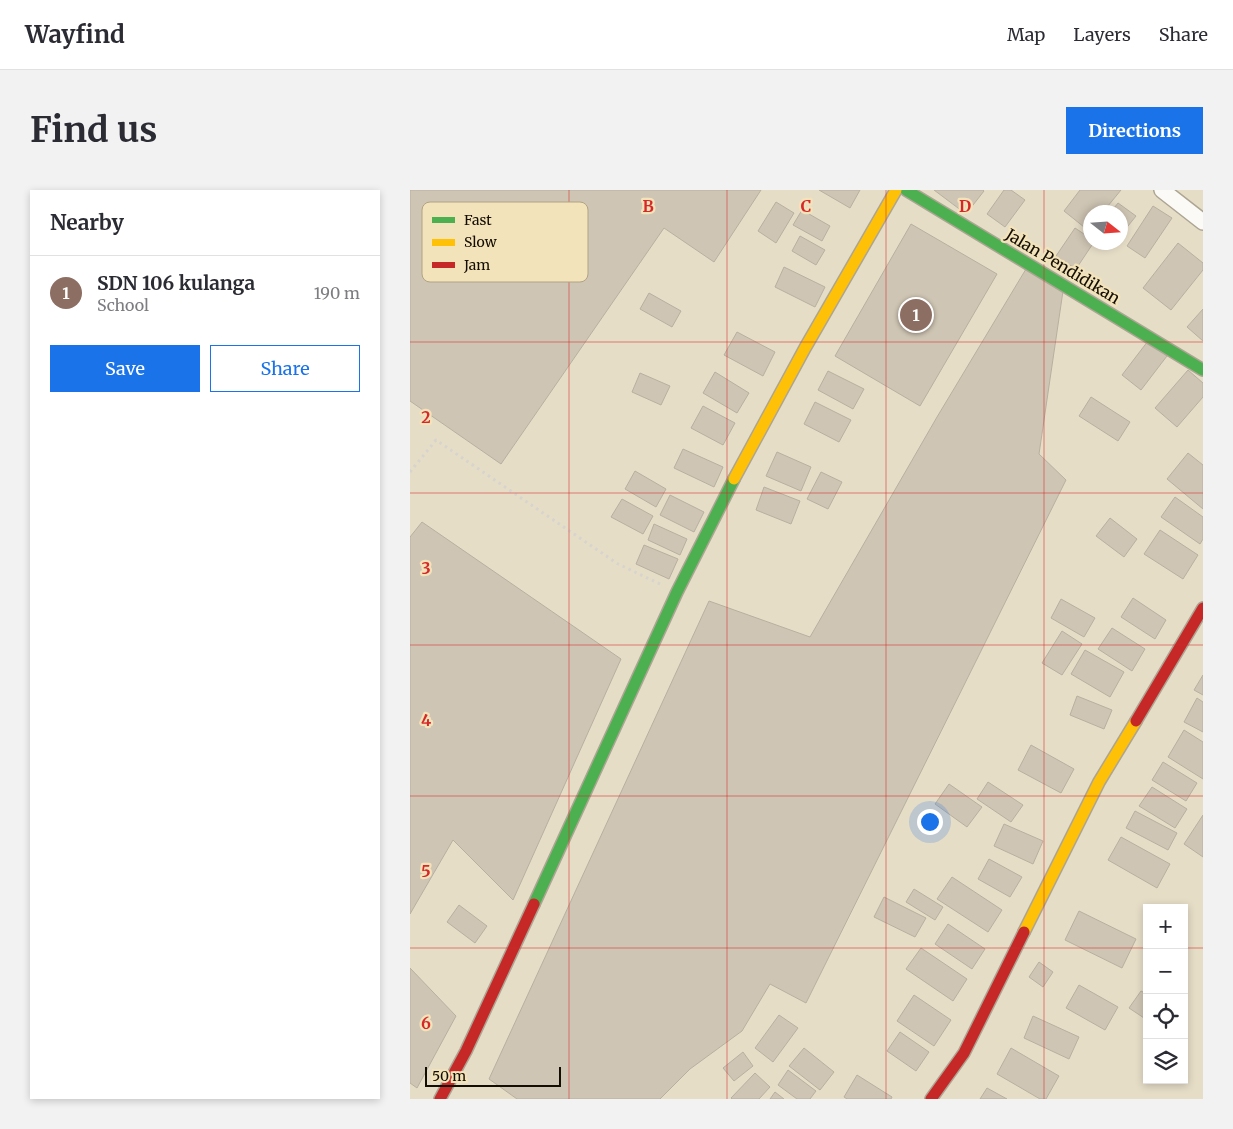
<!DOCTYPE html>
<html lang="en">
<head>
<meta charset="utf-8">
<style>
  :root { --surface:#fff; --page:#f2f2f3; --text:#2b2b33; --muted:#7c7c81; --line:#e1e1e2; --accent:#1a73e8 }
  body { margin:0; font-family:Merriweather,serif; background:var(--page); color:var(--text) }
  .controls { position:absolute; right:15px; bottom:15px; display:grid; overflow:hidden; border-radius:0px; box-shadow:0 2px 8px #0003 }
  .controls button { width:45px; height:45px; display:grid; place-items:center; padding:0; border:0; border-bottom:1px solid var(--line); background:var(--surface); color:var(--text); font:25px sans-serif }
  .compass { position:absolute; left:673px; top:15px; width:45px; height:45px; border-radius:50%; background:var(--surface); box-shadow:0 2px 8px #0003; rotate:107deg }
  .scale { position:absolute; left:15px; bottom:12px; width:136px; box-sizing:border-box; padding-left:5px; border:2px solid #130d02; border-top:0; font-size:14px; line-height:18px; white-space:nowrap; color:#130d02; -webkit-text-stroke:4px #f3e3ba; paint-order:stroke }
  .you { position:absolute; left:519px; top:631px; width:18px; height:18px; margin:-12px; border:4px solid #fff; border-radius:50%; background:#1a73e8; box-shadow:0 0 0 8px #1a73e833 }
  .badge { display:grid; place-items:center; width:32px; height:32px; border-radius:50%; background:var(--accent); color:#fff; font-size:16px; font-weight:700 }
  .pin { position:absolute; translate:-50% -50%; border:2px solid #fff; box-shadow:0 1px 5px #0006 }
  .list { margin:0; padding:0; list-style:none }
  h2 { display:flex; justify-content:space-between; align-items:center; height:65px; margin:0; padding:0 20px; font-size:21px }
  h2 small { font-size:16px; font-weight:400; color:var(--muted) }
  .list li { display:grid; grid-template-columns:32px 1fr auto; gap:15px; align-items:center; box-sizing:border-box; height:75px; padding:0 20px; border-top:1px solid var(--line) }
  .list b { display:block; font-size:19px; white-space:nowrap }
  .list p { margin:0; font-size:16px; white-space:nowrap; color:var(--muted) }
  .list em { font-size:16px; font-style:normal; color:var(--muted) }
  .actions { display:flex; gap:10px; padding:15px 20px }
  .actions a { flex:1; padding:11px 0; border:1px solid var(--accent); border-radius:0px; text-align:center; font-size:18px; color:var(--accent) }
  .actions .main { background:var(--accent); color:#fff }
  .icon { flex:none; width:28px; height:28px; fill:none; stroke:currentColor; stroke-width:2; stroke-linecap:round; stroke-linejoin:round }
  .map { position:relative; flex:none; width:793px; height:909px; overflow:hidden; border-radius:0px }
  header { display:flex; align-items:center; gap:30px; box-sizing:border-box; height:70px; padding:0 25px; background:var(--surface); border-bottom:1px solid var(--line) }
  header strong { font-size:24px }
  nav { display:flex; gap:28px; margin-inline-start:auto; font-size:18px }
  .intro { display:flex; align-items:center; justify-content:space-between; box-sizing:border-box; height:120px; padding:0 30px }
  h1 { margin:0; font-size:35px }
  .button { padding:12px 22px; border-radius:0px; background:var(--accent); color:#fff; font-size:18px; font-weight:700 }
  main { display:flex; gap:30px; padding:0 30px }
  aside { flex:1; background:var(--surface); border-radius:0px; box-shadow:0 2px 8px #0003 }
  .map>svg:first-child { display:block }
  .building { fill:#cfc5b4; stroke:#b8af9f }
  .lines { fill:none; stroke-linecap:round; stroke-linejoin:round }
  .street-casing { stroke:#aca593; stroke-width:18 }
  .fast-casing { stroke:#aca593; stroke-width:14 }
  .slow-casing { stroke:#aca593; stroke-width:14 }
  .jam-casing { stroke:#aca593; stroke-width:14 }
  .path { stroke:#d6d4cd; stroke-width:3; stroke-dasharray:2.5 4; stroke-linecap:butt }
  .street { stroke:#fbfaf7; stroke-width:15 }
  .fast { stroke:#4caf50; stroke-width:11 }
  .slow { stroke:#ffc107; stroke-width:11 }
  .jam { stroke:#c62828; stroke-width:11 }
  .grid { fill:none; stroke:#d62828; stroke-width:1; stroke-opacity:0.55 }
  .labels { text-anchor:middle; stroke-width:4.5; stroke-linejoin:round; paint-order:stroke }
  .street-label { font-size:16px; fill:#130d02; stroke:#f3e3ba }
  .key { fill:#f3e3ba; stroke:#b0a383; stroke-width:1 }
  .key-label { font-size:14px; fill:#130d02 }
  .grid-label { font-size:16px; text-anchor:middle; font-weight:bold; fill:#d62828; stroke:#f3e3ba; stroke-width:4.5; stroke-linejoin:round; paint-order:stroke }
</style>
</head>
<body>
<header>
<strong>Wayfind</strong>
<nav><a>Map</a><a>Layers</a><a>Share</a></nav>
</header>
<div class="intro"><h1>Find us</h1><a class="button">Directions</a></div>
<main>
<aside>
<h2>Nearby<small></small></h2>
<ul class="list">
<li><span class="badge" style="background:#8d6e63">1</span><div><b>SDN 106 kulanga</b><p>School</p></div><em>190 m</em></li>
</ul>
<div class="actions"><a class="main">Save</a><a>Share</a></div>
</aside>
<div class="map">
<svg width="793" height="909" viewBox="0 0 793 909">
  <rect width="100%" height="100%" fill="#e6ddc7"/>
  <g class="building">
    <path d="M0,0H351L304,72L254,38L91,274L0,211Z"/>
    <path d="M409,0H450L440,18Z"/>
    <path d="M524,0H573L574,1L556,24Z"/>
    <path d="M594,0H601L615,10L595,37L577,24Z"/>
    <path d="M670,0H711L693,22H680V39L679,41L654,21Z"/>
    <path d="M366,12L384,23L366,53L348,41Z"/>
    <path d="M708,13L726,26L710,46V22H701Z"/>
    <path d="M743,16L762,28L735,68L717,56Z"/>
    <path d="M392,20L420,36L412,51L383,35Z"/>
    <path d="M501,34L587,84L510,216L425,166Z"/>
    <path d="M665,38L680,48V52H684L666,79L646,66Z"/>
    <path d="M390,46L415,60L406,75L382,61Z"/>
    <path d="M768,53L793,73V80L761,120L733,98Z"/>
    <path d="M374,77L415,97L405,117L365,97Z"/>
    <path d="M616,79L653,101L629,264L656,290L396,813L360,794L332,841L280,879L250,909H107L79,889L299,411L400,447L527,227Z"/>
    <path d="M239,103L271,121L262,137L230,119Z"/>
    <path d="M793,119V151L777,137Z"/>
    <path d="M327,142L365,162L353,186L314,165Z"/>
    <path d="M738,151L757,166L731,200L712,185Z"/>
    <path d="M778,180L793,193V207L767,237L745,218Z"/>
    <path d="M418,181L454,199L443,219L408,200Z"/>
    <path d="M305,182L339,203L327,223L293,203Z"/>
    <path d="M230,183L260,196L251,215L222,202Z"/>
    <path d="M681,207L720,232L708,251L669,226Z"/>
    <path d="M405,212L441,230L429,252L394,234Z"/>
    <path d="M293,216L325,233L313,255L281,238Z"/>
    <path d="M273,259L313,277L304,297L264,278Z"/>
    <path d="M367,262L401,277L391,301L356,286Z"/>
    <path d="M778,263L793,275V319L757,289Z"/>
    <path d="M225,281L256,299L246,317L215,299Z"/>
    <path d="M411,282L432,292L418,319L397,309Z"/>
    <path d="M354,297L390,311L381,334L346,320Z"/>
    <path d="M260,305L294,322L284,342L250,325Z"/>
    <path d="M765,307L793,327V349L790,354L751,327Z"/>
    <path d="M212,309L243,326L233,344L201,327Z"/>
    <path d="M700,328L727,349L714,367L686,346Z"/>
    <path d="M12,332L211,469L103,710L43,650L0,724V347Z"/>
    <path d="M244,334L277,349L270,365L238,350Z"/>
    <path d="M750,340L788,365L773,389L734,364Z"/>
    <path d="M234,355L268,369L259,389L226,374Z"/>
    <path d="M723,408L756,430L745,449L711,427Z"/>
    <path d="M651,409L685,428L674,447L641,428Z"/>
    <path d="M702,438L735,459L722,481L688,459Z"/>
    <path d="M652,441L672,454L652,485L632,473Z"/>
    <path d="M675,460L714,482L700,507L661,484Z"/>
    <path d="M793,485V505L784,500Z"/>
    <path d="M667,506L702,520L694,539L660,525Z"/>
    <path d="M787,508L793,512V542L774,532Z"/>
    <path d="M774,540L793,552V589L758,567Z"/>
    <path d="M621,555L664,579L651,603L608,580Z"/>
    <path d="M753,572L787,593L776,611L742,590Z"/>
    <path d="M578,592L613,615L601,632L567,609Z"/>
    <path d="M539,594L572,617L557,637L525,614Z"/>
    <path d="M742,597L777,619L765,638L729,616Z"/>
    <path d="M725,621L767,643L758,660L716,638Z"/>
    <path d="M793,625V667L774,654Z"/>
    <path d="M594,634L633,651L623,674L584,656Z"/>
    <path d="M711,647L760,674L747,698L698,670Z"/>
    <path d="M579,669L612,687L600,707L568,689Z"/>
    <path d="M542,687L592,720L578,742L527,709Z"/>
    <path d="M504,699L533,717L525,730L496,712Z"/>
    <path d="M474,707L516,728L505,747L464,727Z"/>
    <path d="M49,715L77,736L65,753L37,732Z"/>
    <path d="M669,721L726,749L712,778L655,750Z"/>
    <path d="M538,734L575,759L562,779L525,754Z"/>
    <path d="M511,758L557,789L543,811L496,779Z"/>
    <path d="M629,772L643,782L633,797L619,787Z"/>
    <path d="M0,778L46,826L7,898L0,893Z"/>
    <path d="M669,795L708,817L695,840L656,818Z"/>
    <path d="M731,801L737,804V830L719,818Z"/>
    <path d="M504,805L541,830L524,856L487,831Z"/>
    <path d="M369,825L388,838L363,872L345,858Z"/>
    <path d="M623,826L669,847L659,869L614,848Z"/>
    <path d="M490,842L519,862L506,881L477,861Z"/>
    <path d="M394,858L424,882L410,900L379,876Z"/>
    <path d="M601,858L649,886L636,909H630L587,884Z"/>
    <path d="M333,862L343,876L324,891L313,878Z"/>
    <path d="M378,880L406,901L400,909H387L368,895Z"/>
    <path d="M345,883L360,897L349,909H322L321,908Z"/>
    <path d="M447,885L482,907L481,909H437L434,907Z"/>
    <path d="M577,898L597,909H570Z"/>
    <path d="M365,902L374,909H360Z"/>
  </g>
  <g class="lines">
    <g class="street-casing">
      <path id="street" d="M752,0L793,32"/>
    </g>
    <g class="fast-casing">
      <g id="fast">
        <path d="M496,0L793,180"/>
        <path d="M124,714L267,402L324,289"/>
      </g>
    </g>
    <g class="slow-casing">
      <g id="slow">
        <path d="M324,289L395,158L486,0"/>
        <path d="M614,742L689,592L726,531"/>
      </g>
    </g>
    <g class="jam-casing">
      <g id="jam">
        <path d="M726,531L793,418"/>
        <path d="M30,909L56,861L124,714"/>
        <path d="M521,909L554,863L614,742"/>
      </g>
    </g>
    <path class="path" d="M0,282L26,250L208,374L250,394"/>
    <use href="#street" class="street"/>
    <use href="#fast" class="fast"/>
    <use href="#slow" class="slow"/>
    <use href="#jam" class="jam"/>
  </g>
  <path class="grid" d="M159,0V909M317,0V909M476,0V909M634,0V909M0,152H793M0,303H793M0,455H793M0,606H793M0,758H737M774,758H793"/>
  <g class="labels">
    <g class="street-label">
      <text transform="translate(653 76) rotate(31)" y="6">Jalan Pendidikan</text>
    </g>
  </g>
  <rect x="12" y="12" width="166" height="80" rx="8" class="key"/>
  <rect x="22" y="27" width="23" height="6" fill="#4caf50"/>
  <rect x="22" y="49" width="23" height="7" fill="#ffc107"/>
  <rect x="22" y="72" width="23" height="6" fill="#c62828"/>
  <g class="key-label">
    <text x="54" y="35">Fast</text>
    <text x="54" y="57">Slow</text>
    <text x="54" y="80">Jam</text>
  </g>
  <g class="grid-label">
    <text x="238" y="22">B</text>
    <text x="396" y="22">C</text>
    <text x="555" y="22">D</text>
    <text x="16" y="233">2</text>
    <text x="16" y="384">3</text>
    <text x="16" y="536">4</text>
    <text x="16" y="687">5</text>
    <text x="16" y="839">6</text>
  </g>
</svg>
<div class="controls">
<button>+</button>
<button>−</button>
<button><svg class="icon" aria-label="locate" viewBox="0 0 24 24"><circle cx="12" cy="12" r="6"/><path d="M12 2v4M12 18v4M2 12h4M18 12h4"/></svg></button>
<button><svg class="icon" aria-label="layers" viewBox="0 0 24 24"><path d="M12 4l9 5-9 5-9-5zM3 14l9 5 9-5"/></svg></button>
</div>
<svg class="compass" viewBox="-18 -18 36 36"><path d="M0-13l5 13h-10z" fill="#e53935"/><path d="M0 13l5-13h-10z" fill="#7c7c81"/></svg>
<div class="scale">50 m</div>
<div class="you"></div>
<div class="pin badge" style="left:506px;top:125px;background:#8d6e63">1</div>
</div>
</main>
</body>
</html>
